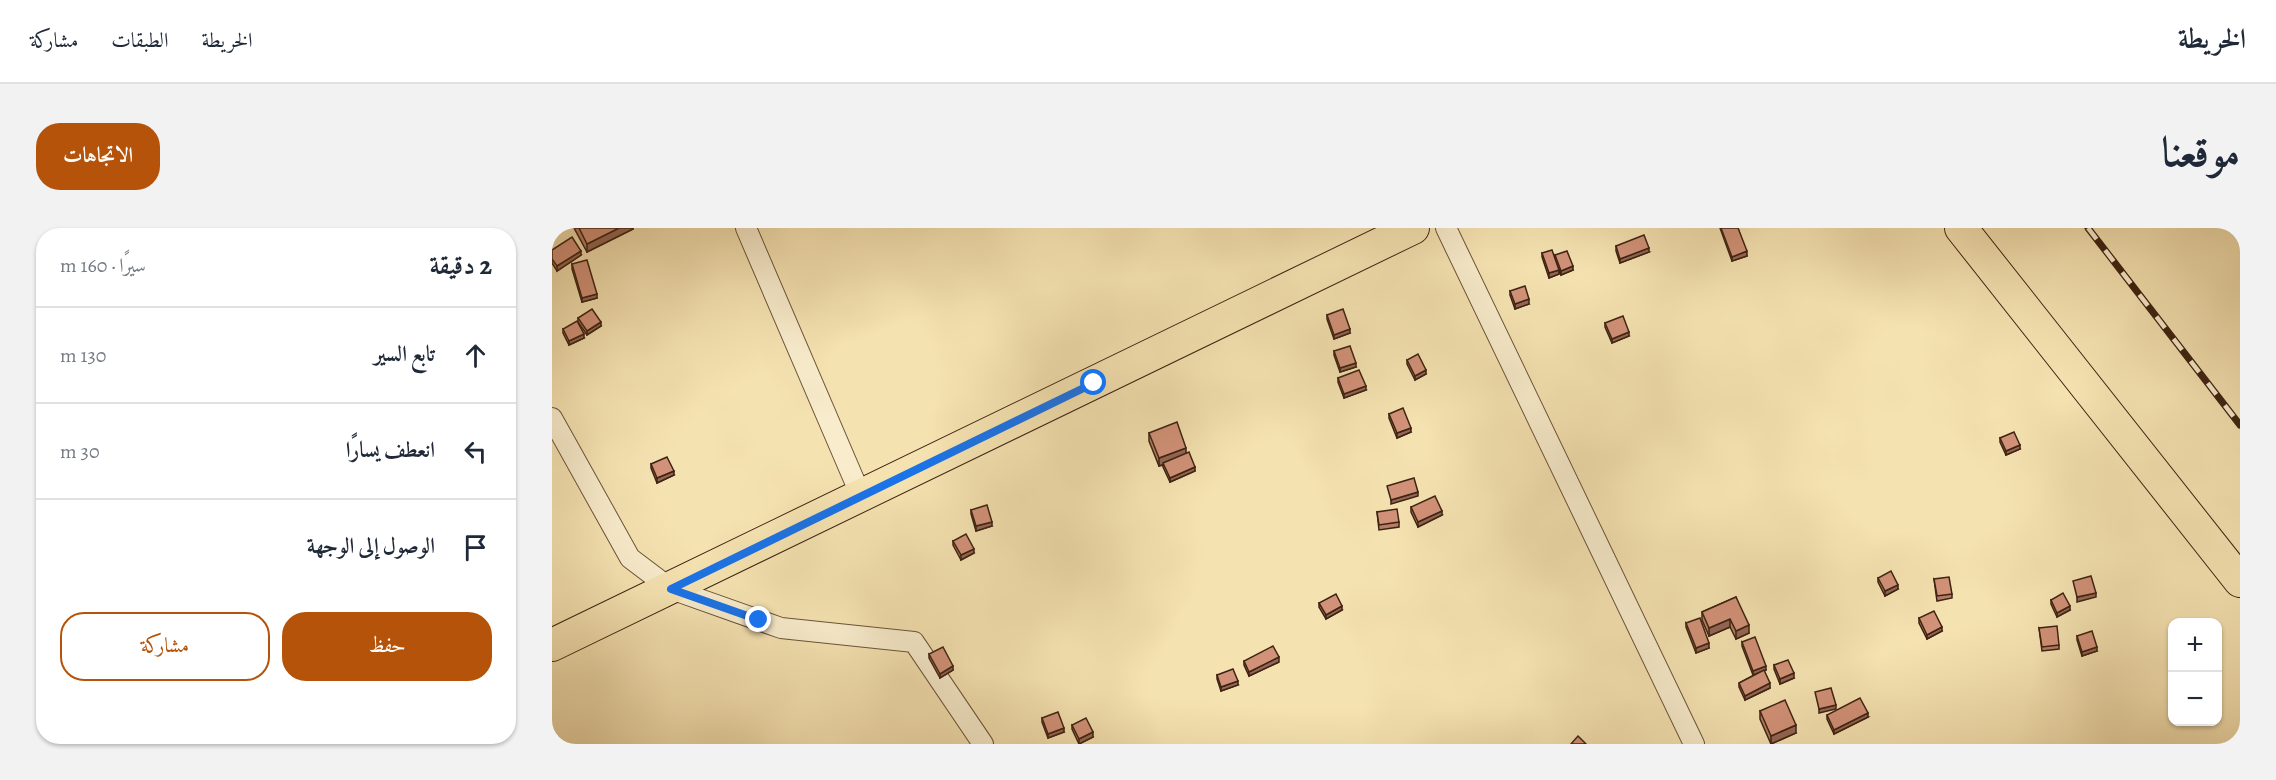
<!DOCTYPE html>
<html lang="ar">
<head>
<meta charset="utf-8">
<style>
  :root { --surface:#fff; --page:#f2f2f3; --text:#1f2937; --muted:#747a83; --line:#e0e1e3; --accent:#b45309 }
  body { margin:0; font-family:Alegreya,Amiri,serif; background:var(--page); color:var(--text); direction:rtl }
  .controls { position:absolute; right:18px; bottom:18px; display:grid; overflow:hidden; border-radius:12px; box-shadow:0 2px 4px #0004 }
  .controls button { width:54px; height:54px; display:grid; place-items:center; padding:0; border:0; border-bottom:2px solid var(--line); background:var(--surface); color:var(--text); font:30px sans-serif }
  .stop { position:absolute; width:18px; height:18px; margin:-14px; border:4px solid #1a73e8; border-radius:50%; background:#fff }
  .stop.end { background:#1a73e8; border-color:#fff; box-shadow:0 2px 6px #0008 }
  .list { margin:0; padding:0; list-style:none }
  h2 { display:flex; justify-content:space-between; align-items:center; height:78px; margin:0; padding:0 24px; font-size:26px }
  h2 small { font-size:20px; font-weight:400; color:var(--muted) }
  .list li { display:grid; grid-template-columns:39px 1fr auto; gap:18px; align-items:center; box-sizing:border-box; height:96px; padding:0 24px; border-top:2px solid var(--line) }
  .list b { display:block; font-size:22px; white-space:nowrap }
  .list em { font-size:20px; font-style:normal; color:var(--muted) }
  .actions { display:flex; gap:12px; padding:18px 24px }
  .actions a { flex:1; padding:14px 0; border:2px solid var(--accent); border-radius:24px; text-align:center; font-size:21px; color:var(--accent) }
  .actions .main { background:var(--accent); color:#fff }
  .icon { flex:none; width:33px; height:33px; fill:none; stroke:currentColor; stroke-width:2; stroke-linecap:round; stroke-linejoin:round }
  .map { position:relative; flex:none; width:1688px; height:516px; overflow:hidden; direction:ltr; border-radius:24px }
  header { display:flex; align-items:center; gap:36px; box-sizing:border-box; height:84px; padding:0 30px; background:var(--surface); border-bottom:2px solid var(--line) }
  header strong { font-size:28px }
  nav { display:flex; gap:33px; margin-inline-start:auto; font-size:21px }
  .intro { display:flex; align-items:center; justify-content:space-between; box-sizing:border-box; height:144px; padding:0 36px }
  h1 { margin:0; font-size:42px }
  .button { padding:15px 27px; border-radius:24px; background:var(--accent); color:#fff; font-size:21px; font-weight:700 }
  main { display:flex; gap:36px; padding:0 36px }
  aside { flex:1; background:var(--surface); border-radius:24px; box-shadow:0 2px 4px #0004 }
  .map>svg:first-child { display:block }
  .lines { fill:none; stroke-linecap:round; stroke-linejoin:round }
  .street-casing { stroke:#6b5339; stroke-width:22 }
  .primary-casing { stroke:#3d2311; stroke-width:34 }
  .street { stroke:#f8eccc; stroke-width:20 }
  .primary { stroke:#f5e2b1; stroke-width:32 }
  .rail-casing { stroke:#3d2311; stroke-width:7 }
  .rail { stroke:#f8eccc; stroke-width:4.5; stroke-dasharray:14; stroke-linecap:butt }
  .wall { fill:#b57e68; stroke:#3d2311; stroke-width:1.5 }
  .shaded-wall { fill:#936655; stroke:#3d2311; stroke-width:1.5 }
  .building { fill:#d29279; stroke:#3d2311; stroke-width:1.5 }
  .route { stroke:#1a73e8; stroke-width:8 }
</style>
</head>
<body>
<header>
<strong>الخريطة</strong>
<nav><a>الخريطة</a><a>الطبقات</a><a>مشاركة</a></nav>
</header>
<div class="intro"><h1>موقعنا</h1><a class="button">الاتجاهات</a></div>
<main>
<div class="map">
<svg width="1688" height="516" viewBox="0 0 1688 516">
  <rect width="100%" height="100%" fill="#f5e2b1"/>
  <filter id="stains"><feTurbulence type="fractalNoise" baseFrequency=".00333" numOctaves="4"/><feColorMatrix values="0 0 0 0 .2 0 0 0 0 .09 0 0 0 0 .02 0 0 0 .5 -.17"/></filter>
  <radialGradient id="worn" r=".72"><stop offset=".6" stop-color="#630" stop-opacity="0"/><stop offset="1" stop-color="#630" stop-opacity=".3"/></radialGradient>
  <g class="lines">
    <g class="street-casing">
      <g id="street">
        <path d="M194,0L309,268"/>
        <path d="M894,0L1142,516"/>
        <path d="M0,190L78,330L119,361L229,400L362,414L431,516"/>
      </g>
    </g>
    <g class="primary-casing">
      <g id="primary">
        <path d="M1409,0L1688,353"/>
        <path d="M0,417L861,0"/>
      </g>
    </g>
    <use href="#street" class="street"/>
    <use href="#primary" class="primary"/>
    <g class="rail-casing">
      <path id="rail" d="M1536,0L1688,197"/>
    </g>
    <use href="#rail" class="rail"/>
  </g>
  <g class="wall">
    <path d="M22,0H81V1L35,24Z"/>
    <path d="M1168,0H1186L1195,28L1180,33Z"/>
    <path d="M1064,18L1097,24L1068,35L1064,23Z"/>
    <path d="M0,22L29,27L5,43L0,35Z"/>
    <path d="M990,25L1003,31V27L1021,42L1009,47L1007,41V46L997,50L990,29Z"/>
    <path d="M20,36L45,70L30,74L20,41Z"/>
    <path d="M958,63L977,76L963,81L958,67Z"/>
    <path d="M775,87L798,105L782,111L775,91Z"/>
    <path d="M26,90L49,98L35,107L26,94Z"/>
    <path d="M1053,95L1077,108L1060,115L1053,99Z"/>
    <path d="M11,101L32,110L17,117L11,105Z"/>
    <path d="M782,123L804,139L788,144L782,127Z"/>
    <path d="M855,132L874,146L863,152L855,136Z"/>
    <path d="M786,150L814,162L792,170L786,154Z"/>
    <path d="M837,186L859,204L845,210L837,190Z"/>
    <path d="M597,205L634,225L643,243L618,254L611,239V237L607,238L597,213Z"/>
    <path d="M1448,210L1468,221L1454,227L1448,214Z"/>
    <path d="M99,236L122,247L105,255L99,240Z"/>
    <path d="M859,279L890,287L866,299L859,284Z"/>
    <path d="M419,282L440,298L424,303L419,286Z"/>
    <path d="M825,284L847,294V299L827,302Z"/>
    <path d="M401,313L422,325L409,332L401,317Z"/>
    <path d="M1326,350L1346,361L1333,368L1326,354Z"/>
    <path d="M1382,351L1400,366V370L1385,373Z"/>
    <path d="M1184,369L1197,405L1184,411L1178,399L1157,408L1150,392V384Z"/>
    <path d="M1499,372L1518,382L1505,389L1499,376Z"/>
    <path d="M767,375L790,382L774,391L767,379Z"/>
    <path d="M1367,390L1390,403L1375,411L1367,395Z"/>
    <path d="M1134,395L1157,420L1144,425L1134,399Z"/>
    <path d="M1487,400L1507,417V421L1490,423Z"/>
    <path d="M1525,408L1545,423L1530,428L1525,412Z"/>
    <path d="M1190,414L1214,442L1212,443L1218,460L1193,472L1187,459V455L1206,445L1201,447L1190,418Z"/>
    <path d="M377,426L401,442L388,450L377,430Z"/>
    <path d="M692,433L727,434L697,448L692,437Z"/>
    <path d="M1222,437L1242,450L1228,456L1222,441Z"/>
    <path d="M665,447L686,457L669,463L665,451Z"/>
    <path d="M1208,483L1244,505L1219,516L1208,491Z"/>
    <path d="M1275,487L1316,489L1282,506L1275,491Z"/>
    <path d="M490,490L512,504L496,510L490,494Z"/>
    <path d="M520,497L541,509L527,516L520,501Z"/>
  </g>
  <g class="shaded-wall">
    <path d="M67,0H81V1L35,24V16Z"/>
    <path d="M1097,20V24L1068,35V31Z"/>
    <path d="M29,23V27L5,43V38Z"/>
    <path d="M1195,23V28L1180,33V29Z"/>
    <path d="M1021,38V42L1009,47V43Z"/>
    <path d="M1007,42V46L997,50V45Z"/>
    <path d="M45,66V70L30,74V70Z"/>
    <path d="M977,71V76L963,81V76Z"/>
    <path d="M49,94V98L35,107V103Z"/>
    <path d="M798,101V105L782,111V107Z"/>
    <path d="M1077,104V108L1060,115V111Z"/>
    <path d="M32,106V110L17,117V113Z"/>
    <path d="M804,135V139L788,144V140Z"/>
    <path d="M874,142V146L863,152V148Z"/>
    <path d="M814,158V162L792,170V166Z"/>
    <path d="M859,200V204L845,210V205Z"/>
    <path d="M1468,217V221L1454,227V223Z"/>
    <path d="M634,220V228L607,238V230Z"/>
    <path d="M643,239V243L618,254V250Z"/>
    <path d="M122,243V247L105,255V250Z"/>
    <path d="M866,264V268L839,276V272Z"/>
    <path d="M890,283V287L866,299V294Z"/>
    <path d="M440,294V298L424,303V298Z"/>
    <path d="M422,321V325L409,332V327Z"/>
    <path d="M1346,357V361L1333,368V363Z"/>
    <path d="M1544,365V369L1525,374V369Z"/>
    <path d="M790,378V382L774,391V387Z"/>
    <path d="M1518,378V382L1505,389V385Z"/>
    <path d="M1178,391V399L1157,408V400Z"/>
    <path d="M1197,397V405L1184,411V403Z"/>
    <path d="M1390,399V403L1375,411V407Z"/>
    <path d="M1157,415V420L1144,425V420Z"/>
    <path d="M1545,419V423L1530,428V424Z"/>
    <path d="M727,429V434L697,448V444Z"/>
    <path d="M401,438V442L388,450V446Z"/>
    <path d="M1214,438V442L1201,447V443Z"/>
    <path d="M1242,445V450L1228,456V451Z"/>
    <path d="M686,453V457L669,463V459Z"/>
    <path d="M1218,455V460L1193,472V468Z"/>
    <path d="M1284,477V481L1267,485V481Z"/>
    <path d="M1316,485V489L1282,506V502Z"/>
    <path d="M1244,497V505L1219,516V508Z"/>
    <path d="M512,500V504L496,510V506Z"/>
    <path d="M541,504V509L527,516V511Z"/>
  </g>
  <g class="building">
    <path d="M27,0H67L35,16Z"/>
    <path d="M1169,0H1186L1195,23L1180,29Z"/>
    <path d="M1092,7L1097,20L1068,31L1064,18Z"/>
    <path d="M20,9L29,23L5,38L0,31V22Z"/>
    <path d="M1000,22L1007,42L997,45L990,25Z"/>
    <path d="M1015,23L1021,38L1009,43L1003,27Z"/>
    <path d="M35,32L45,66L30,70L20,36Z"/>
    <path d="M973,58L977,71L963,76L958,63Z"/>
    <path d="M40,81L49,94L35,103L26,90Z"/>
    <path d="M791,81L798,101L782,107L775,87Z"/>
    <path d="M1071,88L1077,104L1060,111L1053,95Z"/>
    <path d="M25,93L32,106L17,113L11,101Z"/>
    <path d="M798,118L804,135L788,140L782,123Z"/>
    <path d="M866,126L874,142L863,148L855,132Z"/>
    <path d="M807,142L814,158L792,166L786,150Z"/>
    <path d="M851,180L859,200L845,205L837,186Z"/>
    <path d="M625,194L634,220L607,230L597,205Z"/>
    <path d="M1462,204L1468,217L1454,223L1448,210Z"/>
    <path d="M637,224L643,239L618,250L611,235Z"/>
    <path d="M115,229L122,243L105,250L99,236Z"/>
    <path d="M862,250L866,264L839,272L835,258Z"/>
    <path d="M883,268L890,283L866,294L859,279Z"/>
    <path d="M435,277L440,294L424,298L419,282Z"/>
    <path d="M845,281L847,294L827,297L825,284Z"/>
    <path d="M414,306L422,321L409,327L401,313Z"/>
    <path d="M1339,343L1346,357L1333,363L1326,350Z"/>
    <path d="M1539,348L1544,365L1525,369L1521,353Z"/>
    <path d="M1397,349L1400,366L1385,368L1382,351Z"/>
    <path d="M1511,365L1518,378L1505,385L1499,372Z"/>
    <path d="M784,366L790,378L774,387L767,375Z"/>
    <path d="M1184,369L1197,397L1184,403L1178,391L1157,400L1150,384Z"/>
    <path d="M1382,383L1390,399L1375,407L1367,390Z"/>
    <path d="M1148,390L1157,415L1144,420L1134,395Z"/>
    <path d="M1505,398L1507,417L1490,419L1487,400Z"/>
    <path d="M1540,403L1545,419L1530,424L1525,408Z"/>
    <path d="M1203,409L1214,438L1201,443L1190,414Z"/>
    <path d="M721,418L727,429L697,444L692,433Z"/>
    <path d="M391,419L401,438L388,446L377,426Z"/>
    <path d="M1236,432L1242,445L1228,451L1222,437Z"/>
    <path d="M681,441L686,453L669,459L665,447Z"/>
    <path d="M1212,442L1218,455L1193,468L1187,455Z"/>
    <path d="M1279,460L1284,477L1267,481L1263,464Z"/>
    <path d="M1308,470L1316,485L1282,502L1275,487Z"/>
    <path d="M1233,472L1244,497L1219,508L1208,483Z"/>
    <path d="M506,484L512,500L496,506L490,490Z"/>
    <path d="M534,490L541,504L527,511L520,497Z"/>
    <path d="M1026,508L1034,516H1019Z"/>
  </g>
  <g class="lines">
    <path class="route" d="M207,392L119,361L542,155"/>
  </g>
  <rect width="100%" height="100%" filter="url(#stains)"/>
  <rect width="100%" height="100%" fill="url(#worn)"/>
</svg>
<div class="controls">
<button>+</button>
<button>−</button>
</div>
<div class="stop" style="left:542px;top:155px"></div>
<div class="stop end" style="left:207px;top:392px"></div>
</div>
<aside>
<h2>2 دقيقة<small>سيرًا · 160 m</small></h2>
<ul class="list">
<li><svg class="icon" aria-label="ahead" viewBox="0 0 24 24"><path d="M12 20V5M6 11l6-6 6 6"/></svg><div><b>تابع السير</b></div><em>130 m</em></li>
<li><svg class="icon" aria-label="left" viewBox="0 0 24 24"><path d="M17 20v-9H6M10 6l-5 5 5 5"/></svg><div><b>انعطف يسارًا</b></div><em>30 m</em></li>
<li><svg class="icon" aria-label="arrive" viewBox="0 0 24 24"><path d="M6 21V4h12l-3 4 3 4H6"/></svg><div><b>الوصول إلى الوجهة</b></div></li>
</ul>
<div class="actions"><a class="main">حفظ</a><a>مشاركة</a></div>
</aside>
</main>
</body>
</html>
